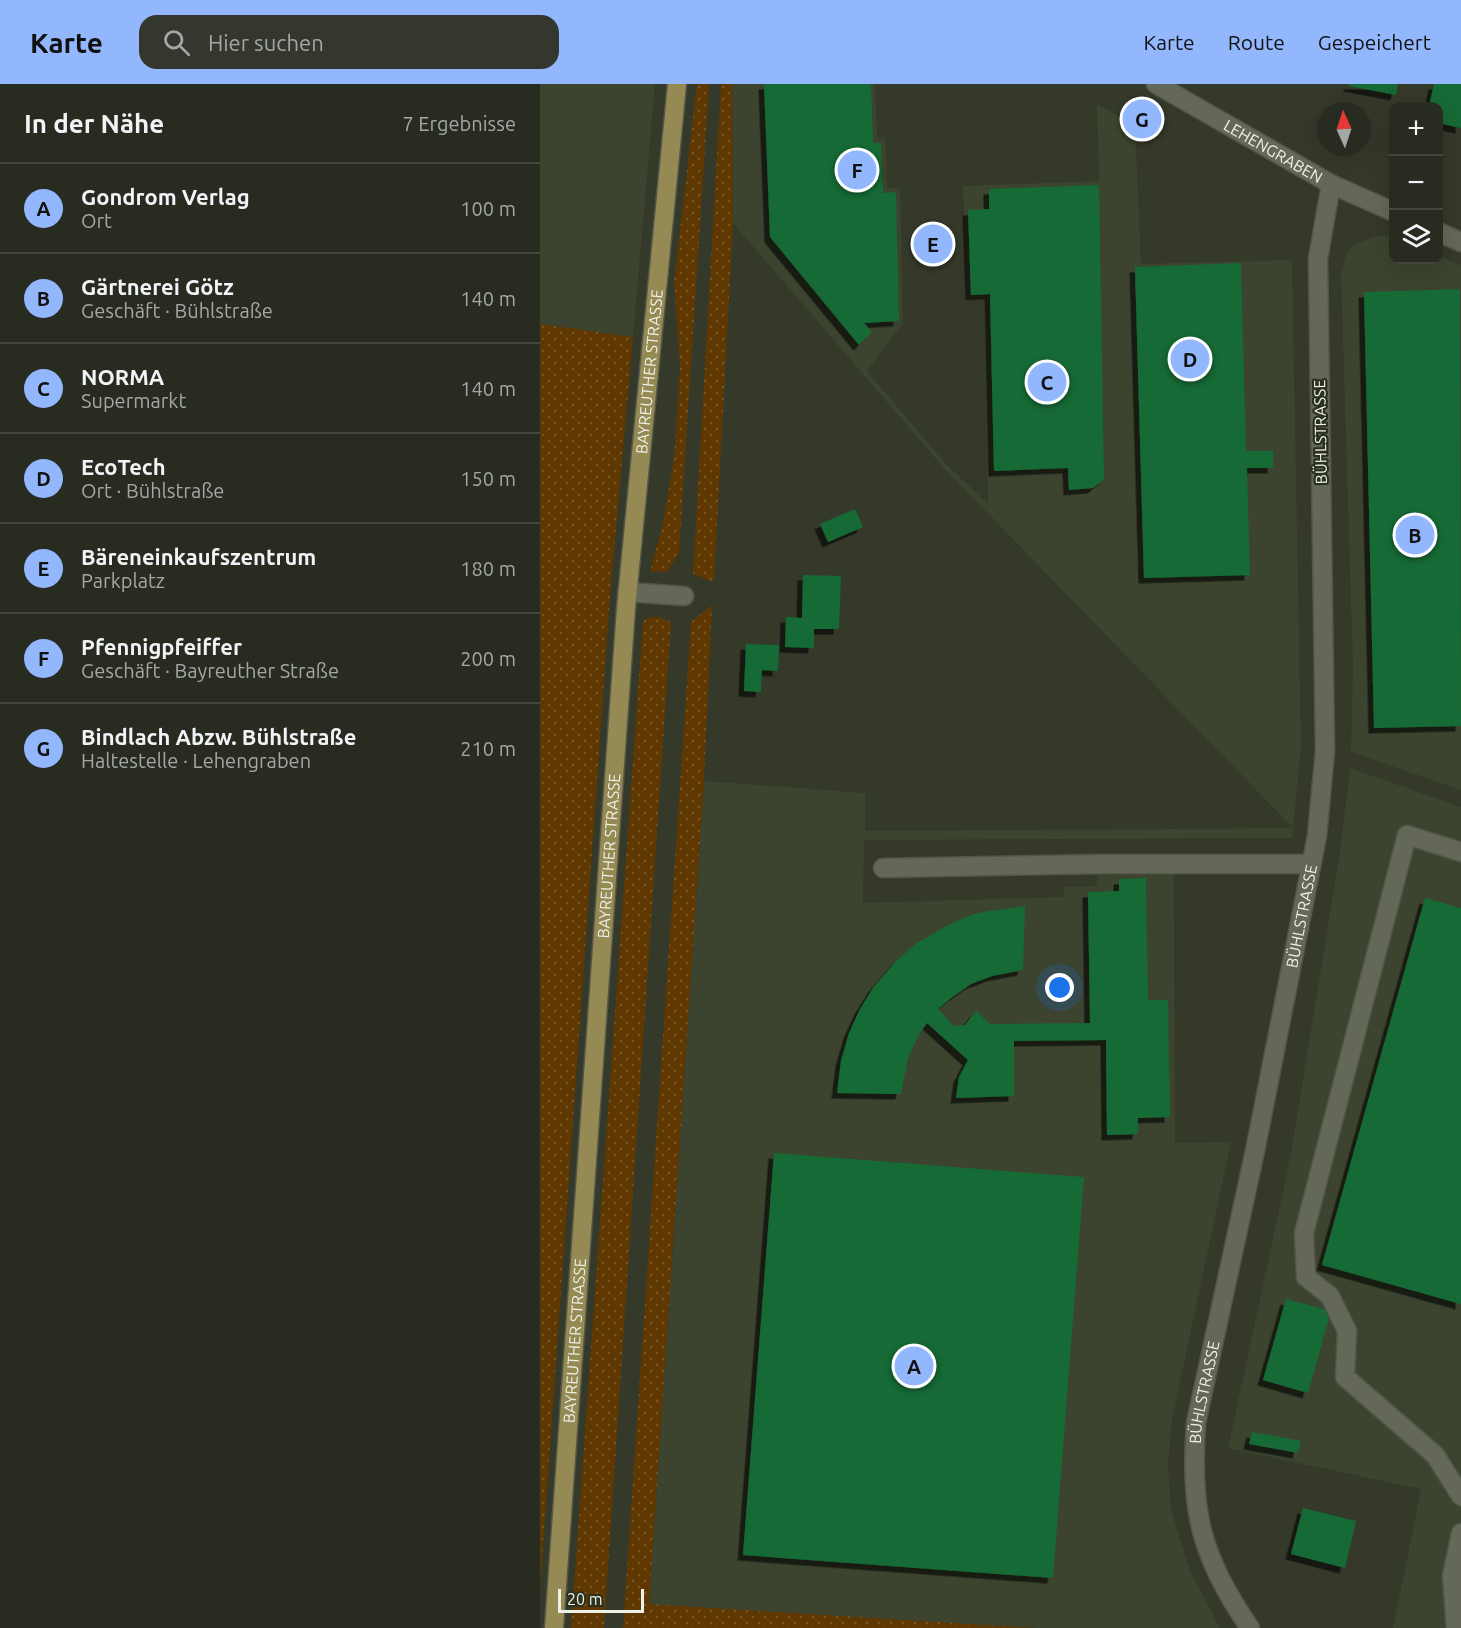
<!DOCTYPE html>
<html lang="de">
<head>
<meta charset="utf-8">
<style>
  :root { --surface:#272b20; --page:#33372d; --text:#f1f3f6; --muted:#a4a7a5; --line:#43473e; --accent:#93b7fd }
  body { margin:0; font-family:Ubuntu,sans-serif; background:var(--page); color:var(--text) }
  .controls { position:absolute; right:18px; top:18px; display:grid; overflow:hidden; border-radius:12px; box-shadow:0 6px 24px #0002 }
  .controls button { width:54px; height:54px; display:grid; place-items:center; padding:0; border:0; border-bottom:2px solid var(--line); background:var(--surface); color:var(--text); font:30px sans-serif }
  .compass { position:absolute; left:777px; top:18px; width:54px; height:54px; border-radius:50%; background:var(--surface); box-shadow:0 6px 24px #0002; rotate:357deg }
  .scale { position:absolute; left:18px; bottom:15px; width:86px; box-sizing:border-box; padding-left:6px; border:3px solid #edf1e7; border-top:0; font-size:16px; line-height:21px; white-space:nowrap; color:#edf1e7; -webkit-text-stroke:4px #2a2f20; paint-order:stroke }
  .you { position:absolute; left:520px; top:904px; width:21px; height:21px; margin:-15px; border:4px solid #fff; border-radius:50%; background:#1a73e8; box-shadow:0 0 0 9px #1a73e833 }
  .badge { display:grid; place-items:center; width:39px; height:39px; border-radius:50%; background:var(--accent); color:#111; font-size:20px; font-weight:700 }
  .pin { position:absolute; translate:-50% -50%; border:3px solid #fff; box-shadow:0 2px 6px #0006 }
  .list { margin:0; padding:0; list-style:none }
  h2 { display:flex; justify-content:space-between; align-items:center; height:78px; margin:0; padding:0 24px; font-size:26px }
  h2 small { font-size:20px; font-weight:400; color:var(--muted) }
  .list li { display:grid; grid-template-columns:39px 1fr auto; gap:18px; align-items:center; box-sizing:border-box; height:90px; padding:0 24px; border-top:2px solid var(--line) }
  .list b { display:block; font-size:22px; white-space:nowrap }
  .list p { margin:0; font-size:20px; white-space:nowrap; color:var(--muted) }
  .list em { font-size:20px; font-style:normal; color:var(--muted) }
  .icon { flex:none; width:33px; height:33px; fill:none; stroke:currentColor; stroke-width:2; stroke-linecap:round; stroke-linejoin:round }
  .map { position:relative; flex:none; width:921px; height:1544px; overflow:hidden }
  header { display:flex; align-items:center; gap:36px; box-sizing:border-box; height:84px; padding:0 30px; background:var(--accent); color:#111 }
  header strong { font-size:28px }
  nav { display:flex; gap:33px; margin-inline-start:auto; font-size:21px }
  .search { width:420px; height:54px; background:var(--page); display:flex; align-items:center; gap:15px; box-sizing:border-box; padding:0 21px; border-radius:18px; color:var(--muted); font-size:22px }
  main { display:flex }
  aside { flex:1; background:var(--surface) }
  .map>svg:first-child { display:block }
  .built { fill:#3c432e }
  .grass { fill:url(#grass-dots) }
  .building { fill:#156b35; filter:url(#shadow) }
  .lines { fill:none; stroke-linecap:round; stroke-linejoin:round }
  .minor-casing { stroke:#525649; stroke-width:21 }
  .major-casing { stroke:#525649; stroke-width:21 }
  .minor { stroke:#636858; stroke-width:18 }
  .major { stroke:#958a53; stroke-width:18 }
  .labels { text-anchor:middle; stroke-width:4.5; stroke-linejoin:round; paint-order:stroke }
  .street-label { font-size:16px; fill:#edf1e7; stroke:#2a2f20 }
</style>
</head>
<body>
<header>
<strong>Karte</strong>
<div class="search"><svg class="icon" aria-label="search" viewBox="0 0 24 24"><circle cx="10" cy="10" r="6"/><path d="M15 15l6 6"/></svg>Hier suchen</div>
<nav><a>Karte</a><a>Route</a><a>Gespeichert</a></nav>
</header>
<main>
<aside>
<h2>In der Nähe<small>7 Ergebnisse</small></h2>
<ul class="list">
<li><span class="badge">A</span><div><b>Gondrom Verlag</b><p>Ort</p></div><em>100 m</em></li>
<li><span class="badge">B</span><div><b>Gärtnerei Götz</b><p>Geschäft · Bühlstraße</p></div><em>140 m</em></li>
<li><span class="badge">C</span><div><b>NORMA</b><p>Supermarkt</p></div><em>140 m</em></li>
<li><span class="badge">D</span><div><b>EcoTech</b><p>Ort · Bühlstraße</p></div><em>150 m</em></li>
<li><span class="badge">E</span><div><b>Bäreneinkaufszentrum</b><p>Parkplatz</p></div><em>180 m</em></li>
<li><span class="badge">F</span><div><b>Pfennigpfeiffer</b><p>Geschäft · Bayreuther Straße</p></div><em>200 m</em></li>
<li><span class="badge">G</span><div><b>Bindlach Abzw. Bühlstraße</b><p>Haltestelle · Lehengraben</p></div><em>210 m</em></li>
</ul>
</aside>
<div class="map">
<svg width="921" height="1544" viewBox="0 0 921 1544">
  <defs>
    <pattern id="grass-dots" width="8" height="8" patternUnits="userSpaceOnUse" patternTransform="scale(1.5)"><rect width="8" height="8" fill="#5f3700"/><path d="M2 2h.1M6 6h.1" fill="none" stroke="#765425" stroke-width="1.8" stroke-linecap="round"/></pattern>
    <filter id="shadow"><feDropShadow dx="-5.5" dy="5.5" stdDeviation="0" flood-color="#0009"/></filter>
  </defs>
  <rect width="100%" height="100%" fill="#34392a"/>
  <g class="built">
    <path d="M0,0H115L93,253L0,240Z"/>
    <path d="M192,0H335L337,53L345,54L347,104H360L363,239L327,287L405,379L448,420L444,216H426L423,102L559,97L557,20L595,41L601,180L752,176L761,663L752,754L324,756L323,819L524,813V803L557,802V786L634,785L635,1059L691,1058L632,1336L628,1380L631,1425L650,1487L680,1544H496L109,1521L164,697L325,709V747L753,744L402,382L193,139Z"/>
    <path d="M844,152L853,153L854,176H898L899,172L921,181V706L811,668L813,581L801,190L807,168L816,160L833,153Z"/>
    <path d="M810,684L921,723V1544H853L881,1405L688,1364L750,1075L799,774Z"/>
  </g>
  <g class="grass">
    <path d="M157,0H169L139,469L127,488L110,487L123,440L134,372L140,283L134,198Z"/>
    <path d="M181,0H192L193,139L174,498L153,490Z"/>
    <path d="M0,240L93,253L70,512L0,1504Z"/>
    <path d="M172,521L164,697L109,1520L496,1544H83L151,538Z"/>
    <path d="M109,533H119L131,538L64,1544H31L103,537Z"/>
  </g>
  <g class="building">
    <path d="M224,0H331L333,59H341L343,109L356,108L359,237L324,239L332,248L319,261L230,153Z"/>
    <path d="M809,0H858L856,11L809,2Z"/>
    <path d="M894,0H921V44L898,39V22H889Z"/>
    <path d="M559,101L564,395L553,404L529,406L528,384L454,387L450,210L431,211L428,126L449,125V105Z"/>
    <path d="M701,179L706,367H733V384H707L710,491L604,494L595,183Z"/>
    <path d="M920,205L921,642L834,644L824,208Z"/>
    <path d="M315,425L323,443L288,458L280,440Z"/>
    <path d="M263,491L301,492L299,545H274V564L245,563L246,533L262,534Z"/>
    <path d="M206,560L239,561L238,587L222,586L221,608L204,607Z"/>
    <path d="M606,794L608,916H628L630,1033L598,1034V1050L567,1051L566,956L474,957V1012L416,1014L419,993L428,976L387,939L379,950L368,974L361,1010L297,1009L301,977L309,949L320,925L333,904L356,877L377,859L412,839L437,829L485,822L483,886L452,892L431,900L411,914L398,925L414,942L425,941L436,927L450,940L550,939L548,808L579,807V795Z"/>
    <path d="M885,814L921,824V1220L782,1181Z"/>
    <path d="M234,1069L544,1093L513,1494L203,1471Z"/>
    <path d="M746,1215L791,1227L768,1309L723,1296Z"/>
    <path d="M712,1348L761,1357L758,1369L709,1360Z"/>
    <path d="M763,1424L816,1437L805,1484L751,1470Z"/>
  </g>
  <g class="lines">
    <g class="minor-casing">
      <g id="minor">
        <path id="s1" d="M616,0L791,100L854,128"/>
        <path d="M898,148L921,158"/>
        <path d="M87,508L144,512"/>
        <path d="M921,768L867,751L764,1149L766,1193L790,1212L807,1247L805,1293L895,1371L921,1412"/>
        <path d="M343,784L565,780H771"/>
        <path id="s2" d="M710,1544C660,1472 650,1426 656,1339L716,1062L777,752L785,667L778,175L791,100"/>
        <path d="M916,1544L912,1492L921,1449"/>
      </g>
    </g>
    <g class="major-casing">
      <g id="major">
        <path id="s3" d="M14,1544L86,524L137,0"/>
      </g>
    </g>
    <use href="#minor" class="minor"/>
    <use href="#major" class="major"/>
  </g>
  <g class="labels">
    <g class="street-label">
      <text dy="6" stroke="none"><textPath href="#s1" startOffset="135">LEHENGRABEN</textPath></text>
      <text dy="6" stroke="none"><textPath href="#s3" startOffset="1260">BAYREUTHER STRASSE</textPath></text>
      <text transform="translate(780 348) rotate(-91)" y="6">BÜHLSTRASSE</text>
      <text dy="6" stroke="none"><textPath href="#s3" startOffset="774">BAYREUTHER STRASSE</textPath></text>
      <text dy="6" stroke="none"><textPath href="#s2" startOffset="735">BÜHLSTRASSE</textPath></text>
      <text dy="6" stroke="none"><textPath href="#s3" startOffset="288">BAYREUTHER STRASSE</textPath></text>
      <text dy="6" stroke="none"><textPath href="#s2" startOffset="249">BÜHLSTRASSE</textPath></text>
    </g>
  </g>
</svg>
<div class="controls">
<button>+</button>
<button>−</button>
<button><svg class="icon" aria-label="layers" viewBox="0 0 24 24"><path d="M12 4l9 5-9 5-9-5zM3 14l9 5 9-5"/></svg></button>
</div>
<svg class="compass" viewBox="-18 -18 36 36"><path d="M0-13l5 13h-10z" fill="#e53935"/><path d="M0 13l5-13h-10z" fill="#a4a7a5"/></svg>
<div class="scale">20 m</div>
<div class="you"></div>
<div class="pin badge" style="left:374px;top:1282px">A</div>
<div class="pin badge" style="left:875px;top:451px">B</div>
<div class="pin badge" style="left:507px;top:298px">C</div>
<div class="pin badge" style="left:650px;top:275px">D</div>
<div class="pin badge" style="left:393px;top:160px">E</div>
<div class="pin badge" style="left:317px;top:86px">F</div>
<div class="pin badge" style="left:602px;top:35px">G</div>
</div>
</main>
</body>
</html>
